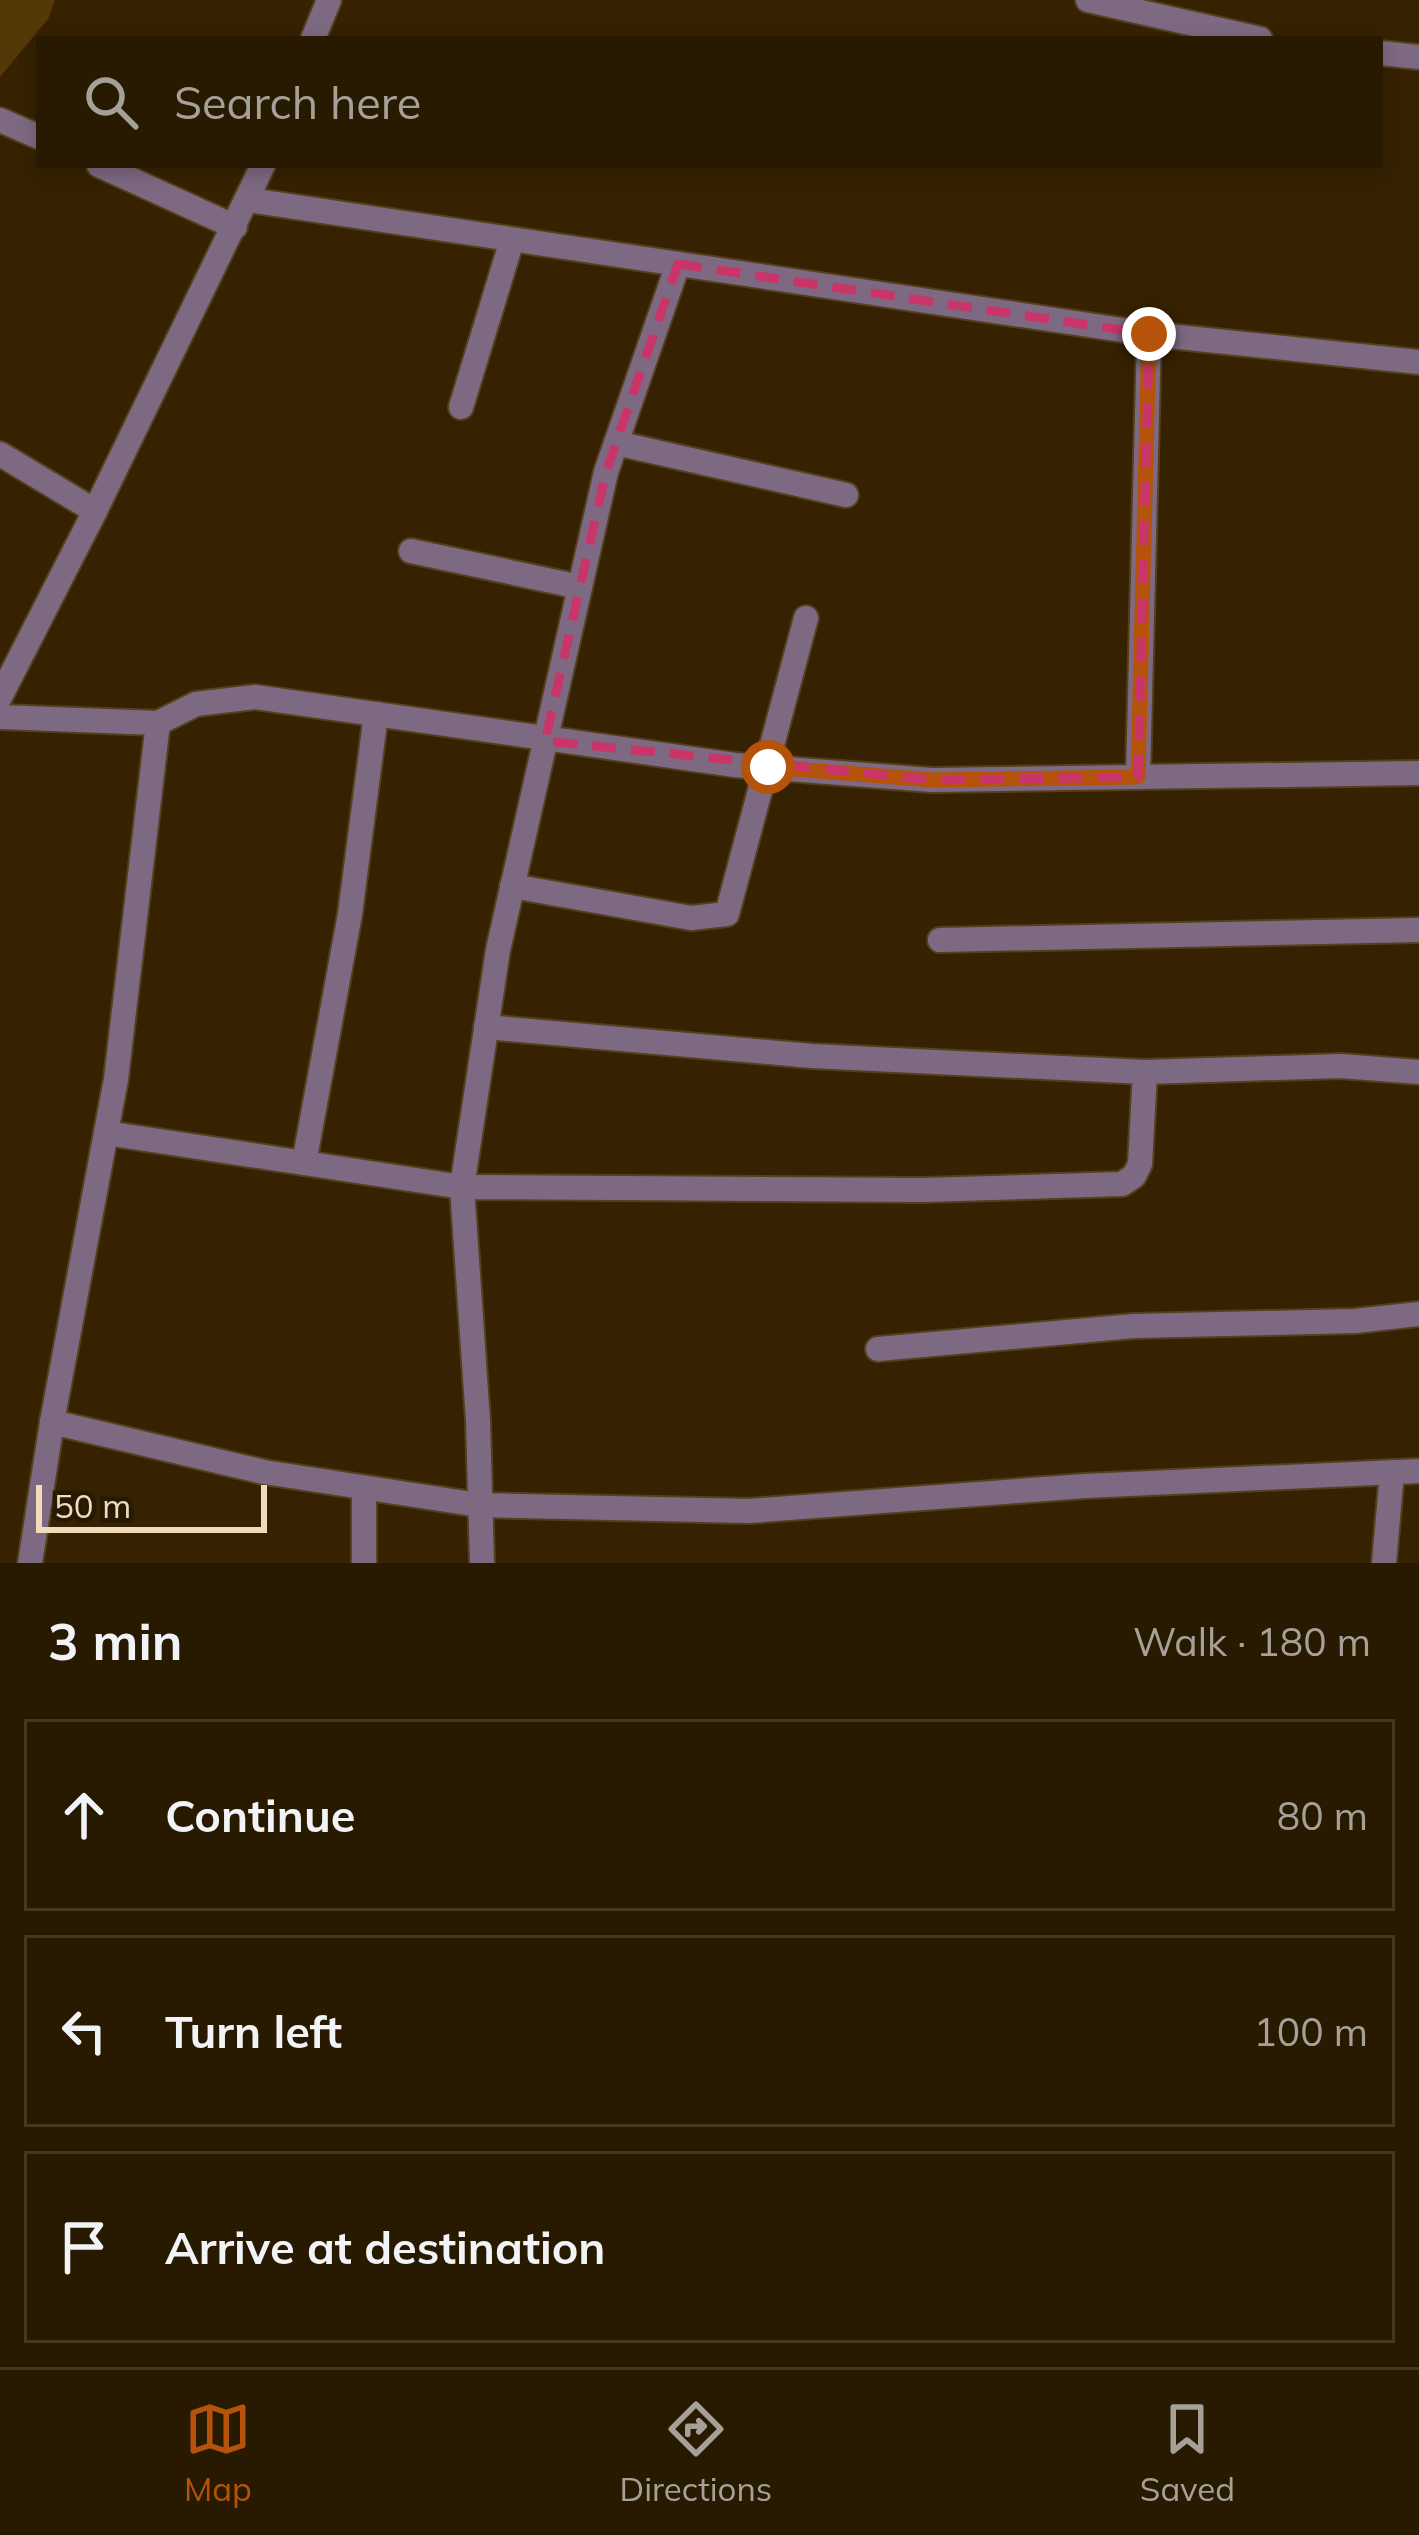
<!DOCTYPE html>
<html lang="en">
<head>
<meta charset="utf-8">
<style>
  :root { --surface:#281a00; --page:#30230a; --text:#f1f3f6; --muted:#a5a199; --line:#443822; --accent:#b45309 }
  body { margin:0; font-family:Mulish,sans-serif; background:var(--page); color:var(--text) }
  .scale { position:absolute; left:36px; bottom:30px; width:231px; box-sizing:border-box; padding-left:12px; border:6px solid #f1dbbb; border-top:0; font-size:33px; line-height:42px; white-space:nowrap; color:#f1dbbb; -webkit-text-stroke:9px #271a05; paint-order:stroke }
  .stop { position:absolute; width:36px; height:36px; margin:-27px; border:9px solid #b45309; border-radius:50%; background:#fff }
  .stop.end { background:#b45309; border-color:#fff; box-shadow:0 3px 12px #0008 }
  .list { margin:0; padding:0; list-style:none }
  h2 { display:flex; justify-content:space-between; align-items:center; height:156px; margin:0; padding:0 48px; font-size:51px }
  h2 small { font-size:39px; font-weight:400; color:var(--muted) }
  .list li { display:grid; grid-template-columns:78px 1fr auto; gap:36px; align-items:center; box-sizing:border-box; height:192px; margin:0 24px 24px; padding:0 24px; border:3px solid var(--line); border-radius:0px }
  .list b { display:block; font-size:45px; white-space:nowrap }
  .list em { font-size:39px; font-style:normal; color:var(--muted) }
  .icon { flex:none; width:66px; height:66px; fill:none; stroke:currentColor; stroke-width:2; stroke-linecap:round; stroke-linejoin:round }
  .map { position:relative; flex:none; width:1419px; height:1563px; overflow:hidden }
  .search { position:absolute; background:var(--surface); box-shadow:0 6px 18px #0003; left:36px; right:36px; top:36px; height:132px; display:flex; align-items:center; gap:30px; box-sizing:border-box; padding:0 42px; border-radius:0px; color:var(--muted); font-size:45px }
  .sheet { height:804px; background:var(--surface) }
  nav { display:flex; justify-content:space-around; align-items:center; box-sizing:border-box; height:168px; border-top:3px solid var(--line); background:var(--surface); font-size:33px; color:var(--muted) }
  nav a { display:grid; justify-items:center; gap:6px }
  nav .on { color:var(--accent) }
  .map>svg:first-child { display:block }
  .green { fill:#533907 }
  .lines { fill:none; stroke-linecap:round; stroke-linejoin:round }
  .minor-casing { stroke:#54401e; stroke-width:28 }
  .minor { stroke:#7d6a82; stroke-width:24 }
  .route { stroke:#b45309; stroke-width:15 }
  .marked { fill:none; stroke:#c93569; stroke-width:9; stroke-dasharray:24 15; stroke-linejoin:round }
</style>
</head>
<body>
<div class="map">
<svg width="1419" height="1563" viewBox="0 0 1419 1563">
  <rect width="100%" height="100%" fill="#362200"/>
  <path class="green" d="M0,0H55L48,19L0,77Z"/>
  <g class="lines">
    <g class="minor-casing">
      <g id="minor">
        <path d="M1088,0L1260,39"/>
        <path d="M313,39L329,0"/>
        <path d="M1380,53L1419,57"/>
        <path d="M0,120L39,137"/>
        <path d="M99,165L235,227"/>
        <path d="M249,200L1149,334L1419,362"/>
        <path d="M461,407L512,240"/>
        <path d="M616,443L846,495"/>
        <path d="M0,454L95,511L0,697"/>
        <path d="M95,511L263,165"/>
        <path d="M411,551L580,587"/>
        <path d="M0,717L158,723L196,704L255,697L735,765L932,780L1419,773"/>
        <path d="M1138,777L1149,334"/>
        <path d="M512,886L691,918L727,914L806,618"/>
        <path d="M940,940L1419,930"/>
        <path d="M486,1027L812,1056L1145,1072"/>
        <path d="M106,1133L462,1187L498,950L606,472L678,264"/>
        <path d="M304,1163L350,914L376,714"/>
        <path d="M878,1349L1134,1326L1355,1321L1419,1314"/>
        <path d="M52,1422L264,1472L479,1505L749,1511L1085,1486L1419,1471"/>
        <path d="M364,1488V1563"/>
        <path d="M30,1563L52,1422L116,1079L158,723"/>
        <path d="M482,1563L478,1421L462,1187L923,1190L1122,1184L1134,1176L1140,1164L1145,1072L1341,1066L1419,1072"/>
        <path d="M1384,1563L1392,1472"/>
      </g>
    </g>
    <use href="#minor" class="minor"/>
  </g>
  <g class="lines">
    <path class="route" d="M768,767L932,780L1138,777L1149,334"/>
  </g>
  <path class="marked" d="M678,264L1149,334L1138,777L932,780L545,741L606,472Z"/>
</svg>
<div class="scale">50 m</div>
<div class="stop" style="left:768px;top:767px"></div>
<div class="stop end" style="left:1149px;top:334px"></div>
<div class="search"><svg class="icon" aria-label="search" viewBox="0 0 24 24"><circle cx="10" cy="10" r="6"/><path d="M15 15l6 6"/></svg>Search here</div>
</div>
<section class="sheet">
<h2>3 min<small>Walk · 180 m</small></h2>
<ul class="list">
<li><svg class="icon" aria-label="ahead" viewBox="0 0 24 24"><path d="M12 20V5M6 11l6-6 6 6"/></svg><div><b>Continue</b></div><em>80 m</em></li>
<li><svg class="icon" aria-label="left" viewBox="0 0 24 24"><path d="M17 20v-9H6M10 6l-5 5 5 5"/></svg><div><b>Turn left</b></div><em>100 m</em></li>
<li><svg class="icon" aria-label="arrive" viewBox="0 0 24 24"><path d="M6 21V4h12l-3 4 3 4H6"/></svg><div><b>Arrive at destination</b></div></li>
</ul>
</section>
<nav>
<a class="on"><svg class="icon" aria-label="map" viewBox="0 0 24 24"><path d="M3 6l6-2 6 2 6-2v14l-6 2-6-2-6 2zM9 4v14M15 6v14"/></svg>Map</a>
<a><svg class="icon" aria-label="directions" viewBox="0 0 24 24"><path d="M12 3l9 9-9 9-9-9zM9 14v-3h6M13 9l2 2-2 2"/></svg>Directions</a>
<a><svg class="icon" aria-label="saved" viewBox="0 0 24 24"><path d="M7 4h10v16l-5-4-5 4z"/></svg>Saved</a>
</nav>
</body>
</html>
